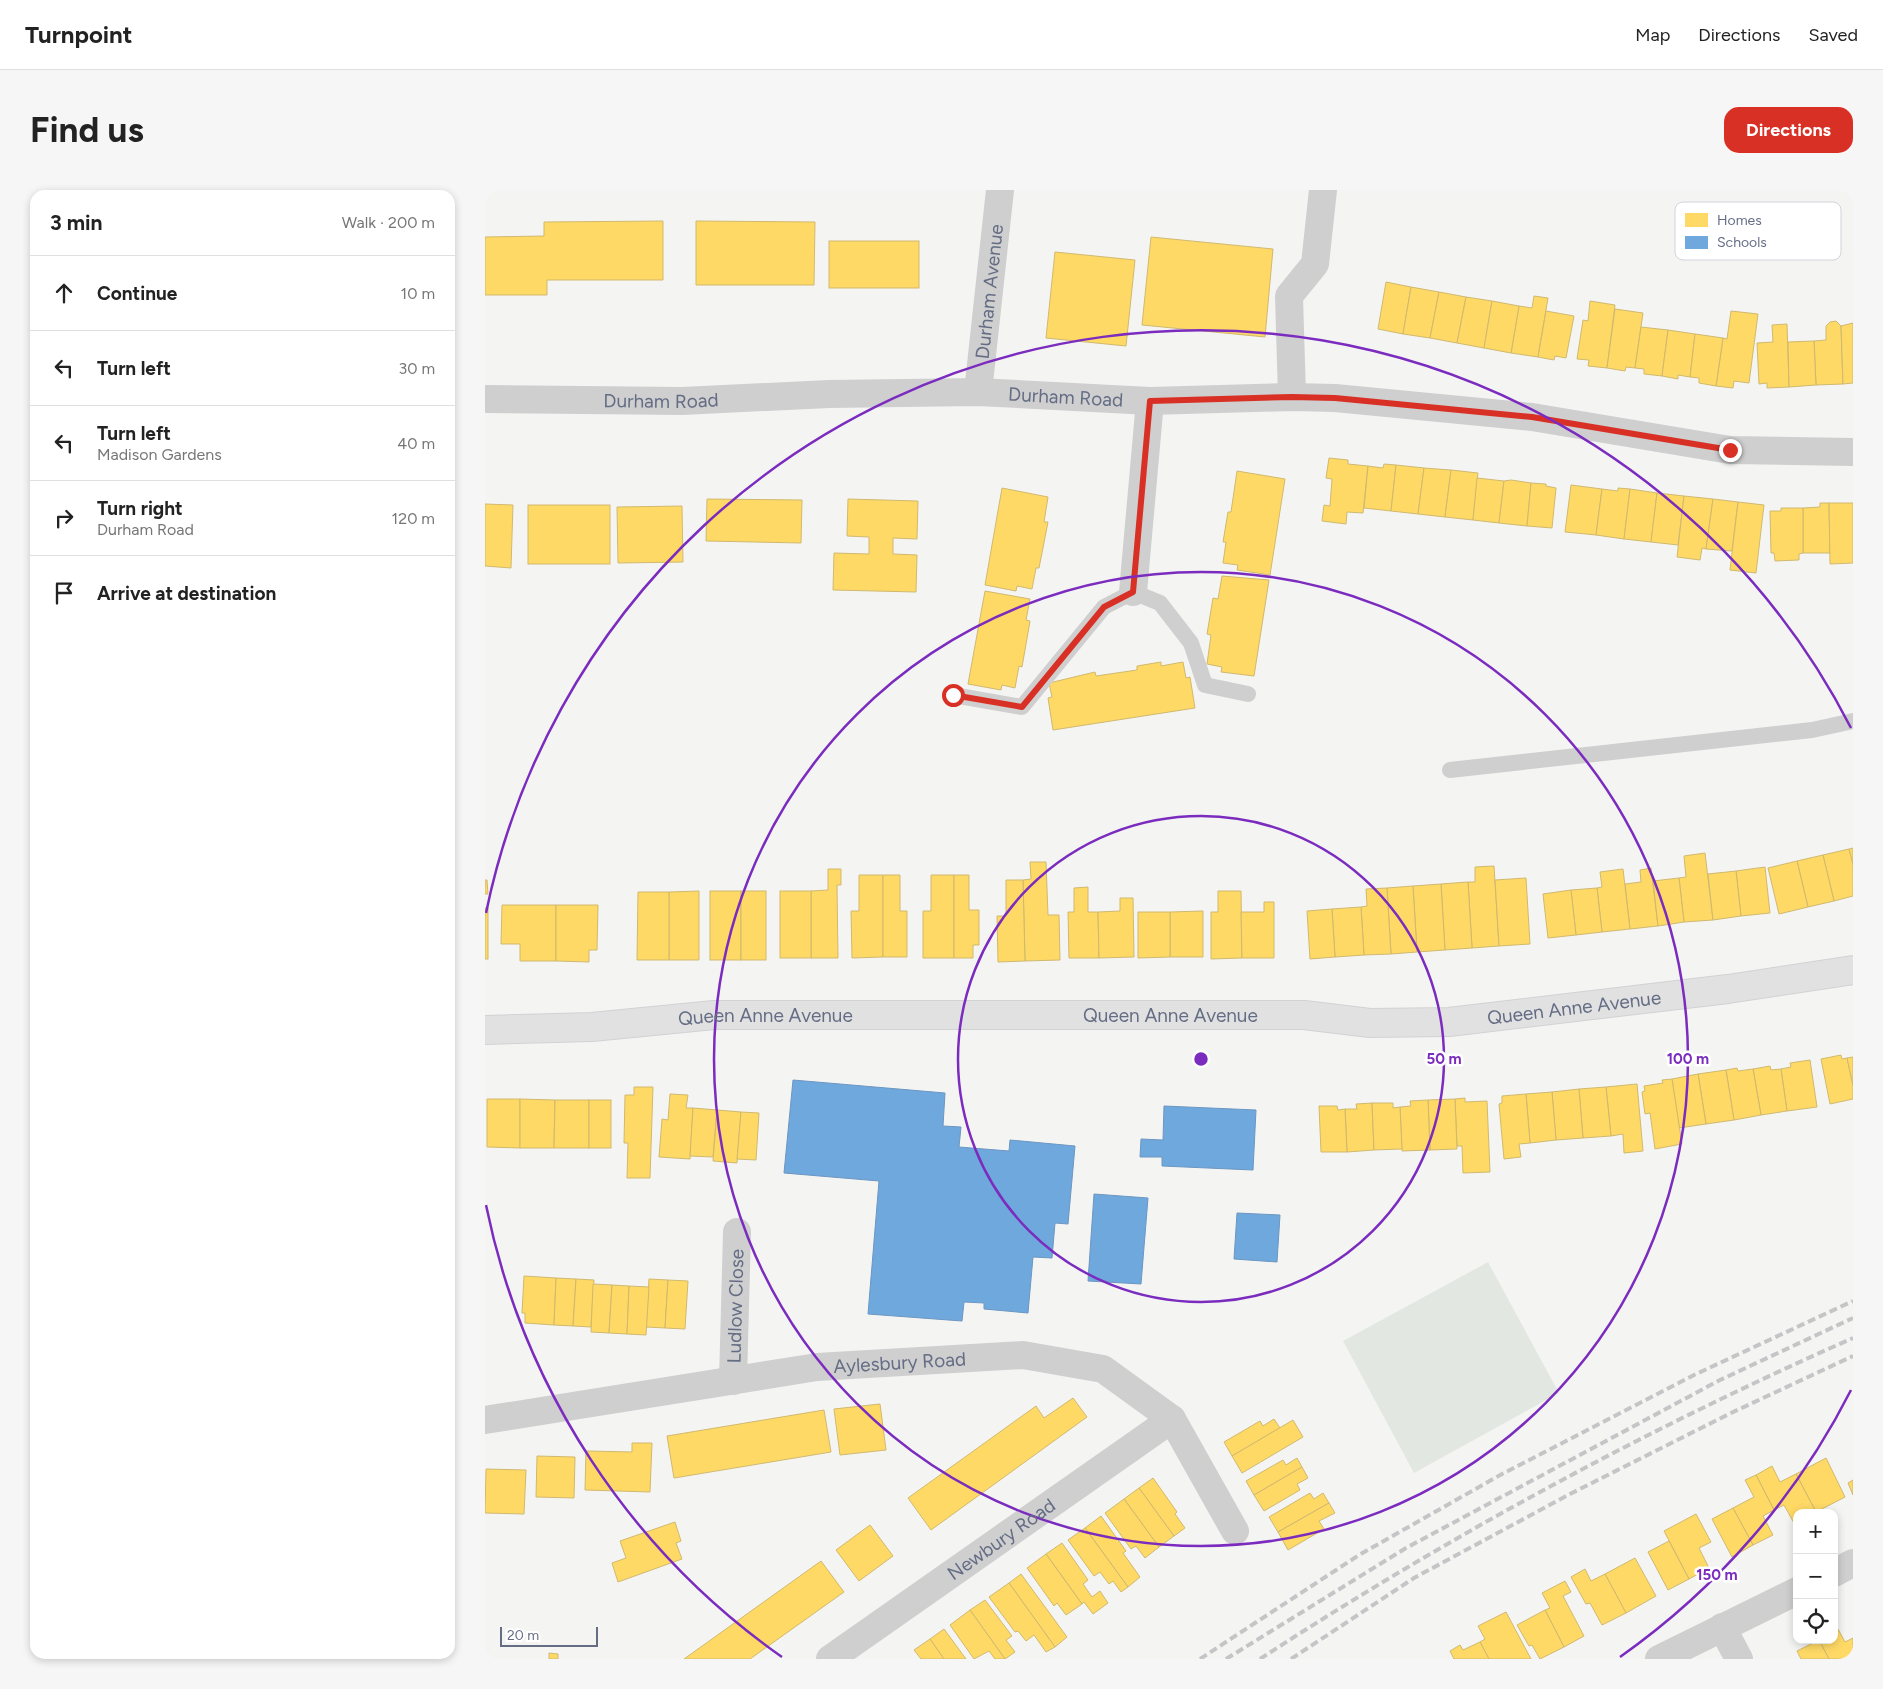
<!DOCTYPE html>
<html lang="en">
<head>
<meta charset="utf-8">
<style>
  :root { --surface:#fff; --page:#f6f6f6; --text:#222; --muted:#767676; --line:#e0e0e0; --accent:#d93025 }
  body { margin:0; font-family:Figtree,sans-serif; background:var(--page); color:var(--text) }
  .controls { position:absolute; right:15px; bottom:15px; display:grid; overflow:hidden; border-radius:10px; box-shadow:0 2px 8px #0003 }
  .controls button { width:45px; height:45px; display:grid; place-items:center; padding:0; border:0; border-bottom:1px solid var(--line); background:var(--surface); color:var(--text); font:25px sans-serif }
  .scale { position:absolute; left:15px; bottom:12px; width:98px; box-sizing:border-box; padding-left:5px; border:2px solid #646d84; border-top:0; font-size:14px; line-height:18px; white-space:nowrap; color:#646d84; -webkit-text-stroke:4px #fff; paint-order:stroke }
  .stop { position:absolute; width:15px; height:15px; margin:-11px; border:4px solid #d93025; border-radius:50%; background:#fff }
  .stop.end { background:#d93025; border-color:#fff; box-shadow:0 1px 5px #0008 }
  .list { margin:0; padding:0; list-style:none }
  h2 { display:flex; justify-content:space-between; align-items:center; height:65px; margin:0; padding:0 20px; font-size:21px }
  h2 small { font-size:16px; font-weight:400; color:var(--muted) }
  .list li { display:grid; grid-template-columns:32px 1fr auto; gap:15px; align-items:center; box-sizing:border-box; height:75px; padding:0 20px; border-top:1px solid var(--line) }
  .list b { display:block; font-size:19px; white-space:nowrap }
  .list p { margin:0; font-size:16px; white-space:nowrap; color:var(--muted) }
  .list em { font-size:16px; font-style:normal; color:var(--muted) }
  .icon { flex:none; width:28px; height:28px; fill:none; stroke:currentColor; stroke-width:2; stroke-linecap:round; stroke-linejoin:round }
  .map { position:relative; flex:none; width:1368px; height:1469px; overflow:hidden; border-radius:15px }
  header { display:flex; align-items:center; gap:30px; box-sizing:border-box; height:70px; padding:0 25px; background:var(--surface); border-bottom:1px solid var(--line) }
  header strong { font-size:24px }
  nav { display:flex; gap:28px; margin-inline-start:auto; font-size:18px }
  .intro { display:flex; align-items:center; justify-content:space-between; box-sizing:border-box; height:120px; padding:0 30px }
  h1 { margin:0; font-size:35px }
  .button { padding:12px 22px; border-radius:15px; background:var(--accent); color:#fff; font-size:18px; font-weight:700 }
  main { display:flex; gap:30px; padding:0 30px }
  aside { flex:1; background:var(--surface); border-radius:15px; box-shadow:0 2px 8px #0003 }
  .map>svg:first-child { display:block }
  .green { fill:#e2e8e1 }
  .homes { fill:#ffd966; stroke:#d0b96f }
  .schools { fill:#6fa8dc; stroke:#6c96c2 }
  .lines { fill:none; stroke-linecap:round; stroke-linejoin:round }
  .secondary-casing { stroke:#d1d2d3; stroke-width:30 }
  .lane { stroke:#cfcfd0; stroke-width:16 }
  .street { stroke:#cfcfd0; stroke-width:28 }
  .secondary { stroke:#e1e1e2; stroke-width:28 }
  .rail { stroke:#c5c5c7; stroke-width:4; stroke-dasharray:8 4; stroke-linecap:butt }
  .route { stroke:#d93025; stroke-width:6 }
  .ring { fill:none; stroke:#7b2cbf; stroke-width:2.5 }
  .labels { text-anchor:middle; stroke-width:5; stroke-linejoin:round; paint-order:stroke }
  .street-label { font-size:19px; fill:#646d84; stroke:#fff }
  .key { fill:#fff; stroke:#d0d3da; stroke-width:1 }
  .key-label { font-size:14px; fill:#646d84 }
  .centre { fill:#7b2cbf; stroke:#fff; stroke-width:2.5 }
  .ring-label { font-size:15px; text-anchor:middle; font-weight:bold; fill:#7b2cbf; stroke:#fff; stroke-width:5; stroke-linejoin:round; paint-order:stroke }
</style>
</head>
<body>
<header>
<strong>Turnpoint</strong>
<nav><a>Map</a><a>Directions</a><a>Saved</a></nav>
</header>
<div class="intro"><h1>Find us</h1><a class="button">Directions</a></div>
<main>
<aside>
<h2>3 min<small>Walk · 200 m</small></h2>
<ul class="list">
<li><svg class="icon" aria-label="ahead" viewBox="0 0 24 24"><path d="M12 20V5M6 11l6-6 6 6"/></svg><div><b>Continue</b></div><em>10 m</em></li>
<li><svg class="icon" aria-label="left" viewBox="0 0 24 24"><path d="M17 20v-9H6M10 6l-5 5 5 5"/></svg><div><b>Turn left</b></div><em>30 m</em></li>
<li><svg class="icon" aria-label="left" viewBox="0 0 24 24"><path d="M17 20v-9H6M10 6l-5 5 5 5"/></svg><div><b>Turn left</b><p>Madison Gardens</p></div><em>40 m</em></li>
<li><svg class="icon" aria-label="right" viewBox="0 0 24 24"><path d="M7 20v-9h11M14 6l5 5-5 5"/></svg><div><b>Turn right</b><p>Durham Road</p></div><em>120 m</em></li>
<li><svg class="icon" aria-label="arrive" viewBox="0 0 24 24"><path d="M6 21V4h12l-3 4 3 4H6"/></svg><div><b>Arrive at destination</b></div></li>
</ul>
</aside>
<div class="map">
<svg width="1368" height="1469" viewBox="0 0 1368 1469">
  <rect width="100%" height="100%" fill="#f4f5f3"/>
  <path class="green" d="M1003,1072L1074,1203L929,1283L858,1151Z"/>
  <g class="homes">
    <path d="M178,31V90H62V105H0V47L59,46V32Z"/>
    <path d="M211,31L330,32L329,95H211Z"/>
    <path d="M666,47L788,59L780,147L657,135Z"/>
    <rect x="344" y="51" width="90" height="47"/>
    <path d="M570,62L650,70L641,156L561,148Z"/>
    <path d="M901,92L926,97L918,144L893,139Z"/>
    <path d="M926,97L954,102L945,148L918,144Z"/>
    <path d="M954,102L981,107L972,153L945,148Z"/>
    <path d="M1049,106L1063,108L1053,167L1026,163L1034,116L1047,118Z"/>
    <path d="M981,107L1007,111L999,158L972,153Z"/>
    <path d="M1007,111L1034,116L1026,163L999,158Z"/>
    <path d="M1105,111L1130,115L1122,178L1103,176L1104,170L1092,169L1098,130L1103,131Z"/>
    <path d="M1130,119L1158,123L1150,178L1141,177L1140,181L1122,178Z"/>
    <path d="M1061,121L1089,126L1081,168L1070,166L1069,170L1053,167Z"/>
    <path d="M1246,121L1273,124L1264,193L1249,191L1248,198L1231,196L1238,148L1242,149Z"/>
    <path d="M1351,131L1356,136L1358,194L1331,195L1329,151L1341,150V136L1345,132Z"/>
    <path d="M1368,133V193L1358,194L1356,136Z"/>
    <path d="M1302,134L1304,197L1282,198V193L1274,194L1272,153L1288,152L1287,135Z"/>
    <path d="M1156,137L1183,140L1177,186L1159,184V179L1150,178Z"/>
    <path d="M1183,140L1210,144L1205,187L1193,185V189L1177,186Z"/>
    <path d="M1210,144L1238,148L1231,196L1214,193V188L1205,187Z"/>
    <path d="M1329,151L1331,195L1304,197L1303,152Z"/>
    <path d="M844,268L863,270V274L883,276L878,323L862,322L861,334L837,331L839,315L845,316L847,289L841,288Z"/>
    <path d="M899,274L911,275L906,321L879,318L883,276L898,278Z"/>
    <path d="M911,275L939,278L933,324L906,321Z"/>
    <path d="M939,278L966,280L960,327L933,324Z"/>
    <path d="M966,280L993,283L988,330L960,327Z"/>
    <path d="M752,281L800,289L785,385L752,380L753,375L738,373L741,352H738L743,322H746Z"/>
    <path d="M992,288L1019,291L1014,333L988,330Z"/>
    <path d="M1026,290L1046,293L1042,336L1014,333L1019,291Z"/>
    <path d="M1046,293L1061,294V296L1071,298L1067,338L1042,336Z"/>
    <path d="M1086,295L1117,299L1111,345L1080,342Z"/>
    <path d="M517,298L563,307L559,332H563L554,378H551L547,399L532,396L531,401L500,395Z"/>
    <path d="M1133,298L1145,299L1139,349L1111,345L1117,299L1133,301Z"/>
    <path d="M1145,299L1172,303L1166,352L1139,349Z"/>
    <path d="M1172,303L1199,306L1193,355L1166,352Z"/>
    <path d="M1199,306L1228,309L1221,359L1217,358L1215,370L1192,367Z"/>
    <path d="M222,309L317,310L316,353L221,351Z"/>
    <path d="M363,309L433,311L432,349L408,348V364L432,365L431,402L348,400L349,363L384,364V347L362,346Z"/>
    <path d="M1228,309L1253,312L1247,361L1221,359Z"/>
    <path d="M1253,312L1279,315L1271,383L1245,380Z"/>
    <path d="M1335,313H1344L1345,363H1318V318L1335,317Z"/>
    <path d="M1344,313H1368V373L1345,374Z"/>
    <path d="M0,314L28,315L26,378L0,376Z"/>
    <rect x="43" y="315" width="82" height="59"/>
    <path d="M197,316L198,372L133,373L132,317Z"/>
    <path d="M1296,318H1318V363L1314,364V370L1290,371L1289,363H1286L1285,321H1296Z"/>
    <path d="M737,386L784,390L769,486L736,482L737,477L722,474L726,445L722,444L728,408L733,409Z"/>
    <path d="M500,401L545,409L541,430L545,431L537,477L534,476L530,498L517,495L516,500L483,494Z"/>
    <path d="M676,472V476L698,472L701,488L705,487L710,518L568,540L563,508L567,507L564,493L610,482L611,486L652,480V476Z"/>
    <path d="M1368,658V675L1364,659Z"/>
    <path d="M1364,659L1368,675V706L1349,711L1338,665Z"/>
    <path d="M1220,663L1228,730L1199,732L1194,688L1201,687L1199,666Z"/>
    <path d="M1338,665L1349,711L1323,717L1312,671Z"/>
    <path d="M1312,671L1323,717L1294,724L1283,678Z"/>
    <path d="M545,672H561L563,725H574L575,770L540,771L538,690L546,689Z"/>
    <path d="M1009,676L1014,756L987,758L983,692H990V677Z"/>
    <path d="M1280,677L1285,723L1256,726L1251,681Z"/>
    <path d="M1166,678L1173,736L1145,739L1140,694L1156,692L1155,680Z"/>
    <path d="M343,679H356V695H352L353,768H326V701L343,700Z"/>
    <path d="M1138,679L1145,739L1117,742L1112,698L1117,697L1115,682Z"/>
    <path d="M1251,681L1256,726L1228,730L1223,684Z"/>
    <path d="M374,685H398V767L367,768L366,721H374Z"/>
    <path d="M398,685H415V721H422V767H398Z"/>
    <path d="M446,685H469V768H438V721H446Z"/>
    <path d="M469,685H484V720H494V755H488V768H469Z"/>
    <path d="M1041,688L1045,754L1014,756L1010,690Z"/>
    <path d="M1194,688L1199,732L1173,736L1168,691Z"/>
    <path d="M0,690H2L3,704H0Z"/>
    <path d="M521,690H538L540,771L513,772L512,726H521Z"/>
    <path d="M983,692L987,758L960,760L956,694Z"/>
    <path d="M956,694L960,760L932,762L928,696Z"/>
    <path d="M928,696L932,762L906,764L902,698Z"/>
    <path d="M603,697V722H613L614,768H584L583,722H589V698Z"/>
    <path d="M902,698L906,764L879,765L876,717L882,716L881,699Z"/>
    <path d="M1112,698L1117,742L1091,745L1086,700Z"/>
    <path d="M1086,700L1091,745L1063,748L1058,704Z"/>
    <path d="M214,701V770H184V702Z"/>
    <rect x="225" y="701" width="31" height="69"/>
    <rect x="256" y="701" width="25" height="69"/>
    <rect x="295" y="701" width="31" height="67"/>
    <path d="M733,701H756L757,768L726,769V722H733Z"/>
    <path d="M153,702H184V770H152Z"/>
    <path d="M635,708H648L649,767L614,768L613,722L635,721Z"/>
    <path d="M779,712H789V768H757L756,722H779Z"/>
    <path d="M17,715H71V771H35V754H16Z"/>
    <path d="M71,715H113L112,760H104V772L71,771Z"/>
    <path d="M876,717L879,765L850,767L847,719Z"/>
    <rect x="0" y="718" width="3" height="51"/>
    <path d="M847,719L850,767L825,769L822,721Z"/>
    <path d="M718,721V767H685V722Z"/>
    <path d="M653,722H685V767L653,768Z"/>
    <path d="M1356,865L1357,869L1362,868L1368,895V909L1345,914L1336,869Z"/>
    <path d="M1368,867V895L1362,868Z"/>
    <path d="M1325,870L1332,917L1302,921L1296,879L1306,877L1305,873Z"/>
    <path d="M1285,876L1286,880L1296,879L1302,921L1276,925L1268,879Z"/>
    <path d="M1252,878L1253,881L1268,879L1276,925L1249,930L1241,880Z"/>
    <path d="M1241,880L1249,930L1221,934L1213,884Z"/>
    <path d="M1213,884L1221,934L1194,938L1187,889Z"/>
    <path d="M1187,889L1197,954L1170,959L1165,923L1160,924L1157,902L1160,901L1159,896L1178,893L1177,890Z"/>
    <path d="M1152,894L1158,961L1139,963L1138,944L1126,946L1121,897Z"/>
    <path d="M149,897H168L165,988H142L143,953H139L140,905H149Z"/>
    <path d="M1121,897L1126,946L1098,948L1094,899Z"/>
    <path d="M1094,899L1098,948L1071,950L1067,902Z"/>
    <path d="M1067,902L1071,950L1045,953L1041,904Z"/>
    <path d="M185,904L203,905L201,918H208L205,969L174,967L177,929L183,930Z"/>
    <path d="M1041,904L1045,953L1034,954L1036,967L1019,969L1014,914L1017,913V906Z"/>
    <path d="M980,908V912L1002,911L1005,982L978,983L977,956H972L970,909Z"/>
    <path d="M2,909H35V958L2,957Z"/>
    <path d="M35,909L70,910L69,958H35Z"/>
    <path d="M970,909L972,959L945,960L943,910Z"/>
    <path d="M70,910H104V958H69Z"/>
    <rect x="104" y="910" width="22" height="48"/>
    <path d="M943,910L945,960L917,961L915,917L926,916L925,911Z"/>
    <path d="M887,913L889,960L862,962L860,919H872L871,914Z"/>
    <path d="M887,913H908V918L915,917L917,959L889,960Z"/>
    <path d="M834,916H852L853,920L860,919L862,962H836Z"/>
    <path d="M208,918L232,920L228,967L205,966Z"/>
    <path d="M232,920L256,922L252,973L228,971Z"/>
    <path d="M256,922L274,923L271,970L252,969Z"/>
    <path d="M39,1086L71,1088L69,1135L40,1133V1123H37Z"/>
    <path d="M71,1088L91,1089L88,1136L69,1135Z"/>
    <path d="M91,1089L109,1090L106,1137L88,1136Z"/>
    <path d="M164,1089L183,1090L180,1138L161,1137Z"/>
    <path d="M183,1090L203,1091L200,1139L180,1138Z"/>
    <path d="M108,1094L127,1095L124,1143L106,1142Z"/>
    <path d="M127,1095L144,1096L142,1144L124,1143Z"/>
    <path d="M144,1096L164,1097L161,1145L142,1144Z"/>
    <path d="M588,1208L602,1227L446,1340L423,1308L551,1216L559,1228Z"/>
    <path d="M395,1214L401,1260L355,1265L349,1219Z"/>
    <path d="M339,1220L346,1262L189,1288L182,1246Z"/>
    <path d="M789,1229L795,1238L747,1266L739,1252L775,1231L778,1236Z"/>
    <path d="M808,1230L818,1247L757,1283L747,1266Z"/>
    <path d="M147,1253H167L165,1302L100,1300L101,1261L147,1262Z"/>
    <path d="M52,1266L90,1267L89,1308L51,1307Z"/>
    <path d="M812,1268L817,1277L769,1305L761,1291L798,1270L801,1275Z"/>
    <path d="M1341,1268L1360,1307L1331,1322L1311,1284Z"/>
    <path d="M1287,1276L1295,1292L1311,1284L1331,1322L1312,1323V1332L1309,1333L1299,1315L1289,1320L1271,1285Z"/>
    <path d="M817,1277L823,1288L812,1294L815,1300L779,1321L769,1305Z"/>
    <path d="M1,1279L41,1280L39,1324L0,1323Z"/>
    <path d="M1271,1285L1289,1320L1278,1326L1288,1345L1268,1355L1248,1318L1269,1307L1260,1290Z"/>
    <path d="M668,1288L692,1322L690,1324L700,1338L689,1346L654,1298Z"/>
    <path d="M1368,1290V1305L1363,1293Z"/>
    <path d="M654,1298L689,1346L674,1357L639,1309Z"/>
    <path d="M825,1303L829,1309L838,1303L844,1313L793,1342L784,1327Z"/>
    <path d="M639,1309L674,1357L660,1368L651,1356L646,1359L620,1323Z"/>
    <path d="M844,1313L850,1323L834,1331L839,1339L803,1360L793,1342Z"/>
    <path d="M1248,1318L1268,1355L1247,1367L1227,1329Z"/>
    <path d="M1211,1324L1226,1352L1214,1358L1224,1378L1204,1389L1179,1341Z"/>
    <path d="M616,1326L641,1361L638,1363L655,1387L643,1397L600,1338Z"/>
    <path d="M190,1332L196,1351L191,1353L197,1369L133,1392L127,1373L141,1368L135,1351Z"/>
    <path d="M385,1335L408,1366L374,1391L351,1360Z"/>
    <path d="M600,1338L643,1397L636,1402L628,1391L624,1394L615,1382L609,1386L583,1350Z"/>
    <path d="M1184,1351L1204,1389L1183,1400L1163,1362Z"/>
    <path d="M577,1353L603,1390L598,1394L607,1407L615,1401L623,1413L608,1424L599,1412L597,1414L561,1364Z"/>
    <path d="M561,1364L597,1414L581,1425L572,1413L569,1416L542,1378Z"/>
    <path d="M1150,1368L1171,1406L1141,1423L1120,1384Z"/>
    <path d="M336,1371L359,1402L265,1469H199Z"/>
    <path d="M1100,1379L1106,1391L1120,1384L1141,1423L1117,1435L1105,1413L1101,1414L1086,1387Z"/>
    <path d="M536,1384L582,1447L570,1457L524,1393Z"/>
    <path d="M1080,1391L1086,1402L1078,1406L1099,1446L1079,1457L1060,1420L1065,1418L1057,1403Z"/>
    <path d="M524,1393L570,1457L561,1462L549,1445L541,1451L533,1441L530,1442L504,1407Z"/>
    <path d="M500,1410L527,1446L521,1450L530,1462L520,1469L485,1420Z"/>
    <path d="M485,1420L520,1469H510L504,1461L489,1469L465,1435Z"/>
    <path d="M1060,1420L1079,1457L1055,1469L1047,1455L1044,1456L1032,1435Z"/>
    <path d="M1021,1422L1046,1469H1004L995,1452L1000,1449L993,1436Z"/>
    <path d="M459,1439L481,1469H459L445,1449Z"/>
    <path d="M1353,1439L1360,1452L1368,1448V1469H1344L1334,1450H1349V1441Z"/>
    <path d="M445,1449L459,1469H436L429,1460Z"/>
    <path d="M1334,1450L1344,1469H1316L1312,1461Z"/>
    <path d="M995,1452L1004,1469H969L965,1461L975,1455L978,1460Z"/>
    <path d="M64,1463L73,1464V1469H64Z"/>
  </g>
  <g class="schools">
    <path d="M308,890L460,903L458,936L476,937L474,957L524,961L525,950L590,956L583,1034L570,1033L567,1068L548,1067L543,1123L499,1119V1113L479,1112L477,1131L383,1124L394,991L299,983Z"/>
    <path d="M679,916L771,920L768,980L677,976V967H655L656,949L678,950Z"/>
    <path d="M609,1004L663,1008L656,1094L603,1091Z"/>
    <path d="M752,1023L795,1025L792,1072L749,1069Z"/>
  </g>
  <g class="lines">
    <g class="secondary-casing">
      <g id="secondary">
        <path id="s6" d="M0,840L107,837L229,825H819L885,833L964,832L1243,799L1368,780"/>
      </g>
    </g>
    <g class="lane">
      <path d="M468,505L537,517L619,417L648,402L675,413L706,453L720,495L763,504"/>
      <path d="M965,580L1327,540L1368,531"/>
    </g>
    <g class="street">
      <path id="s1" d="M493,202L515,0"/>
      <path d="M807,207L804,106L830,74L838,0"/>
      <path id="s2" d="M0,209L197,211L344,204L493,202L665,211L807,207L850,208L1047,227L1245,260L1368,262"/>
      <path d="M648,402L665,211"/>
      <path id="s3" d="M248,1191L252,1042"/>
      <path id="s4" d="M0,1230L332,1177L538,1165L618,1179L687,1229L750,1341"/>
      <path d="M1349,1383L1368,1373"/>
      <path d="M1237,1437L1254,1469"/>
      <path id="s5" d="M345,1469L687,1229"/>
      <path d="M1174,1469L1312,1401"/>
    </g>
    <use href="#secondary" class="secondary"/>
    <g class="rail">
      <path d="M715,1469L874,1365L1017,1284L1209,1185L1368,1111"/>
      <path d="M741,1469L921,1358L1235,1190L1368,1128"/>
      <path d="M775,1469C964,1346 1162,1239 1368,1148"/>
      <path d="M806,1469L929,1388L1085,1304L1246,1223L1368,1166"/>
    </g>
  </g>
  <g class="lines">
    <path class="route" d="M468,505L537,517L619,417L648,402L665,211L807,207L850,208L1047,227L1245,260"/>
  </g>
  <g class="ring">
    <circle cx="716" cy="869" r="243"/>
    <circle cx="716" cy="869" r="487"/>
    <path d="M1366 1200A730 730 0 0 1 1135 1467M297 1467A730 730 0 0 1 1 1015M1 723A730 730 0 0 1 1366 538"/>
  </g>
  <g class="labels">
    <g class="street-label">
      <text dy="7" stroke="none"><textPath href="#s1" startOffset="101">Durham Avenue</textPath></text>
      <text dy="7" stroke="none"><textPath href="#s2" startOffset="581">Durham Road</textPath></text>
      <text dy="7" stroke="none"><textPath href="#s2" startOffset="176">Durham Road</textPath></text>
      <text dy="7" stroke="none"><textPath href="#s6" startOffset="1091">Queen Anne Avenue</textPath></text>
      <text dy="7" stroke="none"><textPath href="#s6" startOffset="686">Queen Anne Avenue</textPath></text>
      <text dy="7" stroke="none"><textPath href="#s6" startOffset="281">Queen Anne Avenue</textPath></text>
      <text dy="7" stroke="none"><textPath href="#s3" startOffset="75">Ludlow Close</textPath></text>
      <text dy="7" stroke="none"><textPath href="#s4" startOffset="419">Aylesbury Road</textPath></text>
      <text dy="7" stroke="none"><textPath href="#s5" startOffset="209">Newbury Road</textPath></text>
    </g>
  </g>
  <rect x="1190" y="12" width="166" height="58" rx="8" class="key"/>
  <rect x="1200" y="23" width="23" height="14" fill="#ffd966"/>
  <rect x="1200" y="46" width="23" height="13" fill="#6fa8dc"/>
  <g class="key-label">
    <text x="1232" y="35">Homes</text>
    <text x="1232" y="57">Schools</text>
  </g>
  <circle cx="716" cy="869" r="8" class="centre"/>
  <g class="ring-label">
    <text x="959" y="874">50 m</text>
    <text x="1203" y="874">100 m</text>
    <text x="1232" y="1390">150 m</text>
  </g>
</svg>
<div class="controls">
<button>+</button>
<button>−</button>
<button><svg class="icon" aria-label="locate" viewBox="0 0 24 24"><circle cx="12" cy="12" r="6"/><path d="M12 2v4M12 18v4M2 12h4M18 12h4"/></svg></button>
</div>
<div class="scale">20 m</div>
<div class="stop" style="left:468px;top:505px"></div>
<div class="stop end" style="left:1245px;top:260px"></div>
</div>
</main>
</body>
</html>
